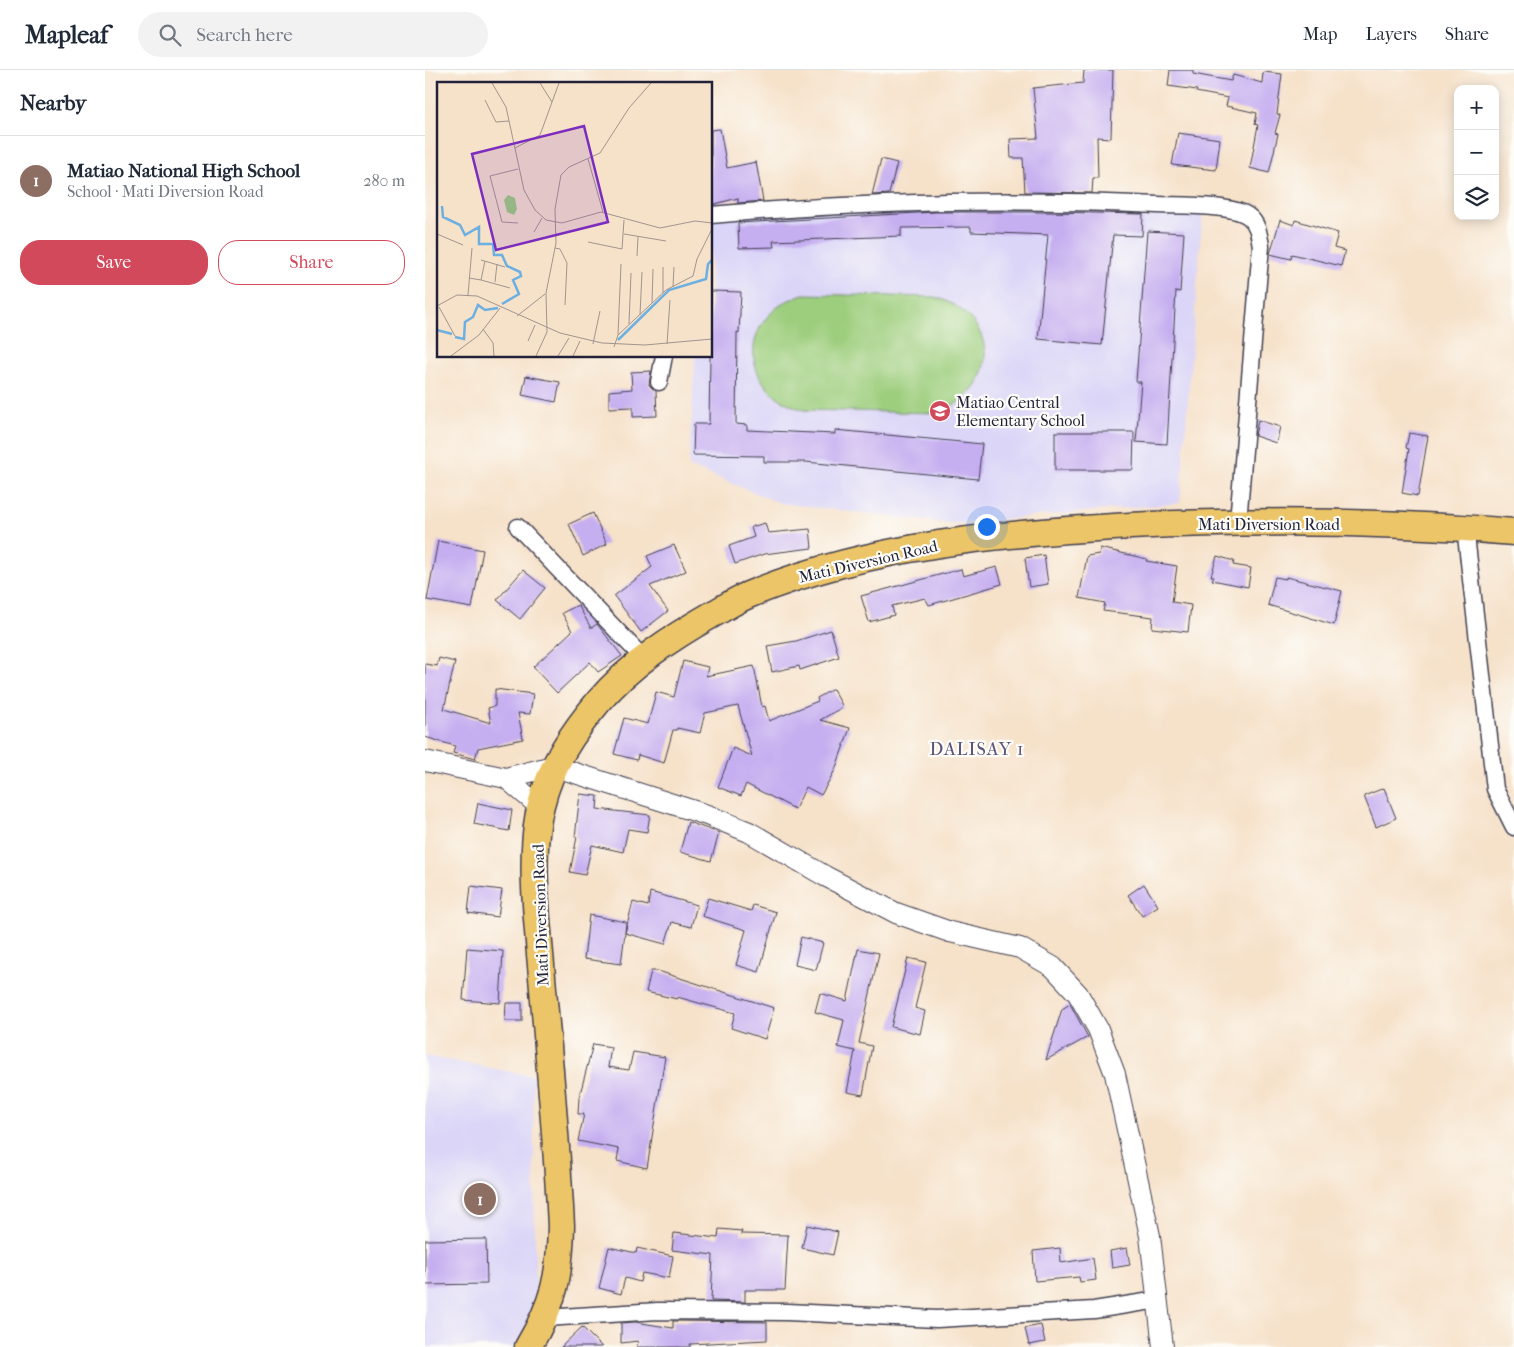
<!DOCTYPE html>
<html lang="en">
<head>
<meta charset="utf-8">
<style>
  :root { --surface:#fff; --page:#f2f2f3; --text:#1f2937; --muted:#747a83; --line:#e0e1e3; --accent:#d1495b }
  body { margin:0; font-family:"IM FELL French Canon",serif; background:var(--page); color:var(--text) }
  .controls { position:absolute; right:15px; top:15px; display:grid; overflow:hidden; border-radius:10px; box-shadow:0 2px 12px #0003 }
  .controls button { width:45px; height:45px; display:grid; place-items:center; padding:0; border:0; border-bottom:1px solid var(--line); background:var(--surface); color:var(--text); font:25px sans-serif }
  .you { position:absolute; left:561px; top:456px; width:18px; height:18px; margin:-12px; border:4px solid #fff; border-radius:50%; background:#1a73e8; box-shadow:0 0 0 8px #1a73e833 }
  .badge { display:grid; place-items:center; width:32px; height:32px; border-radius:50%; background:var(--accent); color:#fff; font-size:16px; font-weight:700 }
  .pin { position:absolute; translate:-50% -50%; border:2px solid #fff; box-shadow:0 1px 5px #0006 }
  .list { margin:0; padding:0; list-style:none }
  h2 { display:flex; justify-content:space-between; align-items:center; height:65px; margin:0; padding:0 20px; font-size:21px }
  h2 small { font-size:16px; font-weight:400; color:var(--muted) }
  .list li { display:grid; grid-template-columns:32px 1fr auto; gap:15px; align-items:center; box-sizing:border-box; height:90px; padding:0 20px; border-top:1px solid var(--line) }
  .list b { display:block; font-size:19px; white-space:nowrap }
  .list p { margin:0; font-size:16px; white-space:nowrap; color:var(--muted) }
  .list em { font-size:16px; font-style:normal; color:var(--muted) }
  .actions { display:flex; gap:10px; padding:15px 20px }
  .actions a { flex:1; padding:11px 0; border:1px solid var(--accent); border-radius:20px; text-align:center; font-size:18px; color:var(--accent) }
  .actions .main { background:var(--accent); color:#fff }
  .icon { flex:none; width:28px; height:28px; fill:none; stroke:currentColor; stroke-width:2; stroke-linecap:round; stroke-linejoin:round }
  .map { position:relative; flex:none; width:1089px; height:1277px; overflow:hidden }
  header { display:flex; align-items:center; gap:30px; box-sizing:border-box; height:70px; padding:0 25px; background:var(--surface); border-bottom:1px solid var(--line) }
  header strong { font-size:24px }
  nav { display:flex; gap:28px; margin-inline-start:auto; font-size:18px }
  .search { width:350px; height:45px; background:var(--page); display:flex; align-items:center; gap:12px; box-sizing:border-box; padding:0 18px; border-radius:28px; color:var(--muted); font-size:19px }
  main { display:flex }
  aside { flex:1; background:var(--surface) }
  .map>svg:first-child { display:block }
  .built { fill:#dbd6f7 }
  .green { fill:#9dce7d; stroke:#60785c }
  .building { fill:#c6aff0 }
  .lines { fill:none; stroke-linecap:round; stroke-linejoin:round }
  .minor-casing { stroke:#423f50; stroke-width:19 }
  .tertiary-casing { stroke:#423f50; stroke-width:22 }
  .trunk-casing { stroke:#423f50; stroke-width:29 }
  .minor { stroke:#fff; stroke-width:16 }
  .tertiary { stroke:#fff; stroke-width:20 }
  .trunk { stroke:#edc569; stroke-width:26 }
  .labels { text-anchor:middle; stroke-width:4.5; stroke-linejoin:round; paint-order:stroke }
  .poi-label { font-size:16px; fill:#22223b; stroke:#fdfcf7; text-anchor:start }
  .street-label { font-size:16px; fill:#22223b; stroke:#fdfcf7 }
  .neighbourhood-label { font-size:18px; letter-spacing:1px; fill:#5b537a; stroke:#fdfcf7 }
  .inset-river { fill:none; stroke:#6cb0e2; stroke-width:2.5 }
  .inset-road { fill:none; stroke:#a19590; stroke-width:1 }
  .view { fill:#7b2cbf; fill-opacity:0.15; stroke:#7b2cbf; stroke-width:2.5 }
  .inset-edge { fill:none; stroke:#22223b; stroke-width:2.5 }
</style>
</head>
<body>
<header>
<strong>Mapleaf</strong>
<div class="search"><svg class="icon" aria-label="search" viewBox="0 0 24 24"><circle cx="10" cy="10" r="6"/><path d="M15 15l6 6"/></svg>Search here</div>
<nav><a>Map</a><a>Layers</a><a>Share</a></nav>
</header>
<main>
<aside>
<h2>Nearby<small></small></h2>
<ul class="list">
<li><span class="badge" style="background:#8d6e63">1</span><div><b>Matiao National High School</b><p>School · Mati Diversion Road</p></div><em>280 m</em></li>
</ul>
<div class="actions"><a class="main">Save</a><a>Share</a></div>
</aside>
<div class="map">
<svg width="1089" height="1277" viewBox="0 0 1089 1277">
  <rect width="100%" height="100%" fill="#fdfcf7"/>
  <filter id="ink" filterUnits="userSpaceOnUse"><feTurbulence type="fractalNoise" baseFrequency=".02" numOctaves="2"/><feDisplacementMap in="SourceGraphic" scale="10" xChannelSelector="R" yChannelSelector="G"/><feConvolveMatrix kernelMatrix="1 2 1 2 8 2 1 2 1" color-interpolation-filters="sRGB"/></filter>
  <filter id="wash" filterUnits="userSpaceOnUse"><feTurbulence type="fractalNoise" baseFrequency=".0096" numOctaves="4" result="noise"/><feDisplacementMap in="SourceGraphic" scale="20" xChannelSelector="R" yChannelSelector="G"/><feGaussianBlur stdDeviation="1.12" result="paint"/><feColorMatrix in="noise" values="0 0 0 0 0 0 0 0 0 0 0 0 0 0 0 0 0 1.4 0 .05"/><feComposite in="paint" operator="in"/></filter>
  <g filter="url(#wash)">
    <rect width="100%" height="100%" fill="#f6e1c9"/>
    <g class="built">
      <path d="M395,137L778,138L755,433L526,454L355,433L264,396L270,286H286V148Z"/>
      <path d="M0,986L108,1006L111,1252L94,1277H0Z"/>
    </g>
    <path class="green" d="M378,224L510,227C576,247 577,321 511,343L379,340C312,320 312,246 378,224Z"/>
    <g id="blocks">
      <g class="building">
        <path d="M659,0H688L686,68L672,67L673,108H668L667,123L600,122L598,88H586L585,69L613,68L608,18L658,13Z"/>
        <path d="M745,0H768V4L806,11L808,5L837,13L838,2L857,4L852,44L855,45L850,63L853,64L844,103L825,98L833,55L830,54L832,43L801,36L803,28L771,22L772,20L743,16Z"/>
        <path d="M295,59L302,98L331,92L338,131L313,133V128L286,135V60Z"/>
        <path d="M753,63L795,69L791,100L747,95Z"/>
        <path d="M456,89L472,93L464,124L447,125Z"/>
        <path d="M510,142H621L718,144L717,166L688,165L677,275L613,269L623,165L546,162V157L476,158V166L348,171L349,177L314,178L313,153Z"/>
        <path d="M855,150L869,155L870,150L913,163L909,178L920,181L916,196L867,184L866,189L845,184Z"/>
        <path d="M722,161L759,163L755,222L751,221L742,374L711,372L716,312H711Z"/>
        <path d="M286,221L316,222L314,263L312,262L311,354L322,355V360L410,364V360L557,374L553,409L381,392H339V386L268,385L269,354H284Z"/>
        <path d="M226,301L224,315L231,321L232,346L208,347V337L184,338V321L207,319L206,302Z"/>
        <path d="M101,306L135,312L131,332L97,325Z"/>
        <path d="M833,350L855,357L851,373L830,366Z"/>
        <path d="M630,362H709L708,400H630Z"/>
        <path d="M984,363L1003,366L993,426L977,423L984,379L981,378Z"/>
        <path d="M168,443L182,474L158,486L144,454Z"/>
        <path d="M340,453L343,463L385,459L387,478L339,484L310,494L304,476L329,467L326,457Z"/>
        <path d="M13,471L58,480L47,538L2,530Z"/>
        <path d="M249,475L261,501L225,516L243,541L216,562L189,526L227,497L222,486Z"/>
        <path d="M675,478L722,489L721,491L752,496L747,532L766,535L763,562L727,558L728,547L678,541L680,533L654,528L662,486L674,484Z"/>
        <path d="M619,485L623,514L604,517L600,488Z"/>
        <path d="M792,486L809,491L808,495L826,498L823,517L787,510L789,506H786Z"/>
        <path d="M572,497L577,514L504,535L500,528L467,536L469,545L444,552L436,526L536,499L538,506Z"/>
        <path d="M98,500L120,518L95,549L72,530Z"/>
        <path d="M850,507L861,509V507L917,521L909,555L843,535Z"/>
        <path d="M153,535L166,558L172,554L197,586L173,602L165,592L132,623L108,597L147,561L137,543Z"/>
        <path d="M406,560L414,587L375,600L374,596L347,602L342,576L371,571Z"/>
        <path d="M14,588L30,592L19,639L66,653L63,638L70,636V619L108,624L105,644L93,643L98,669L53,678L50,689L28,683L30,676L0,667V594L12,596Z"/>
        <path d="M258,591L283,597L281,606L329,596L337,637L340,636L344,651L393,631L392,628L408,619L418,637L395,650L425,658L410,700L396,725L381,717L370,739L321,714L316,726L293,717L308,678L327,686L313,636L280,643L275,663L252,658V660H248L239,693L213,685L212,690L189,684L199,648L223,654L231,622L249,627Z"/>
        <path d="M959,718L971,748L951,757L939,726Z"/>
        <path d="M155,724L173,726L172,739L225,745L222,762L203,759L198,782L167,775L160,805L145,802L152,767H150Z"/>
        <path d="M53,733L87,740L84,761L49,754Z"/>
        <path d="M263,752L294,763L286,791L255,782Z"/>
        <path d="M719,814L733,836L717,846L703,825Z"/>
        <path d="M46,816L77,820L73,847L43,843Z"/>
        <path d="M225,822L272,835L266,857L247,852L240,874L200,863L196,894L159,889L164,845L201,852L200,863L208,832L223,836Z"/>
        <path d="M283,828L326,841L328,835L351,842L334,902L311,895L321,860L277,846Z"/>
        <path d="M376,867L398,873L391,900L370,895Z"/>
        <path d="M42,878L78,881L75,933L38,930Z"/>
        <path d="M433,879L454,883L434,973L447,976L438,1025L422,1022L430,981L413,977L419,950L390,942L395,923L422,931Z"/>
        <path d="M483,888L501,892L490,938L500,941L495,964L466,957Z"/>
        <path d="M226,901H233L349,938L340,969L306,958L310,943L252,927V929L221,922Z"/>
        <path d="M81,933H97V951H80Z"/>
        <path d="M645,934L663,967L621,990L637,939Z"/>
        <path d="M168,974L186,977L183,997L204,1000L208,982L240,987L222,1098L192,1091L194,1079L153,1071L159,1044H153L154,1028Z"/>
        <path d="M382,1155L413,1162L408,1185L377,1178Z"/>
        <path d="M294,1159L317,1161L316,1164L363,1165L360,1220H320V1232L286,1231L288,1185L247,1180L249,1163L293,1168Z"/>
        <path d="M61,1169L62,1214L0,1215V1170Z"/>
        <path d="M184,1177L211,1183L212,1178L248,1186L244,1208L217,1203L215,1212L200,1208L196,1224L174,1218Z"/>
        <path d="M635,1178L636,1193L668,1188L671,1210L655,1212L654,1207L610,1211L608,1181Z"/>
        <path d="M702,1178L705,1195L687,1198L685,1181Z"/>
        <path d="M248,1251L342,1252V1270L265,1274V1277H212L213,1271L196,1273V1253L210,1252L248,1258Z"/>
        <path d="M616,1255L620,1272L604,1275L600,1258Z"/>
        <path d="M157,1257L177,1277H136Z"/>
      </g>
    </g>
  </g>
  <g filter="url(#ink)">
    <use href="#blocks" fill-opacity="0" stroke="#423f50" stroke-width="1"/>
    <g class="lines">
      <g class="minor-casing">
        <g id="minor">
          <path d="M286,145C435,132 584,128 733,135C754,136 807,134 823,146C833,153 834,165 836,176L813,452"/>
          <path d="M234,312L239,286"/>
          <path d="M93,457L218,588"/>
          <path d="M1040,457L1070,719L1089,757"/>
          <path d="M120,1248L233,1241L362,1242L512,1249L669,1240L733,1230"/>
        </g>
      </g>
      <g class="tertiary-casing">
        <g id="tertiary">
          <path d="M0,691L81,708L128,696L282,745L324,762L400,806L471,843L525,862L595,878L628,897L653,924L673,959L690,1004L725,1166L738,1277"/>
          <path d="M81,708L115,737"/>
        </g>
      </g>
      <g class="trunk-casing">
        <path id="trunk" d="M103,1277C129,1233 135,1206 136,1156C132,1073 124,990 117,907C113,856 103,784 116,735C126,694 148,662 174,631C206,594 246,568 288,544C301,537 314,528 328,523C447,475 577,463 705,456C832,450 961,451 1089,462"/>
      </g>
      <use href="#minor" class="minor"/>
      <use href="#tertiary" class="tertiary"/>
      <use href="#trunk" class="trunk"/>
    </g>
  </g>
  <defs>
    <g id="school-disc" transform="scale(1.125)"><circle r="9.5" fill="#d1495b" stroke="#fdfcf7"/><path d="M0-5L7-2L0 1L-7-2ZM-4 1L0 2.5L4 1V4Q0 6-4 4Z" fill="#fff"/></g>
  </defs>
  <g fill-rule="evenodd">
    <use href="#school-disc" x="515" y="341"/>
  </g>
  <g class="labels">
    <g class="poi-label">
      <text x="531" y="338">Matiao Central<tspan x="531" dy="18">Elementary School</tspan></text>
    </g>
    <g class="street-label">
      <text x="844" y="460">Mati Diversion Road</text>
      <text transform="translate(443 491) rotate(-13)" y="6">Mati Diversion Road</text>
      <text transform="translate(115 845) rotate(-92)" y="6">Mati Diversion Road</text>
    </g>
    <g class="neighbourhood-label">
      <text x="552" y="685">DALISAY 1</text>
    </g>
  </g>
  <g transform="translate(12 12)">
    <rect width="275" height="275" fill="#f6e1c9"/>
    <path d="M71,113L78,116L80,127L77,133L70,130L67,118Z" fill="#9dce7d"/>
    <path class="inset-river" d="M5,124L6,135L23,143L28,153L42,145V162H56L57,173H65L70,184L83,190L84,194L76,198L82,212L65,222M0,248L15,252M18,255L27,257L28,240L36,235L41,223L48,228L61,226M181,258L232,208L269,197L271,182L275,178"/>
    <path class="inset-road" d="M55,1L69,25L87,108L98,128L109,138L125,141L164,130L223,146L258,139L275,141M103,1L115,20M48,18L59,40L72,39M78,66L103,53L122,1M151,77L166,130M81,87L53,94L65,140L81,141M97,150L105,136M0,152L26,163M187,152L229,159M151,160L185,167L187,138M118,166L123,167L130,181L128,223M200,174L201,155M44,178L68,185M32,196L44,198L48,179M44,198L73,206M58,200L60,182M236,204L237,185M226,211V185M31,213L35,166M215,221L216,187M0,224L20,213L40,214L123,251L165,261L208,263L275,257M2,225L18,254M203,233L205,190M80,234L108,212M192,242L194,191M46,247L56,261L57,274M181,253L184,182M91,259L98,243M156,262L163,229M230,262L233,218M177,265L181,253L229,208L256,194L260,177L275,147M14,274L42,253L63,226M99,274L110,250L109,211L119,161L118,127L124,93L132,85L163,71L192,26L214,1M121,274L132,256M136,274L143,259"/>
    <path class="view" d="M147,44L171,140L59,168L35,72Z"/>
    <rect width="275" height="275" class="inset-edge"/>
  </g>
</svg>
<div class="controls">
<button>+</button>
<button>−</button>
<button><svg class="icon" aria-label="layers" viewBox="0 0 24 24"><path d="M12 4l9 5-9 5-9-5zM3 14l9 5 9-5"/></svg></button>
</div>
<div class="you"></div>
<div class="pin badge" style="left:55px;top:1129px;background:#8d6e63">1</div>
</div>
</main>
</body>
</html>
